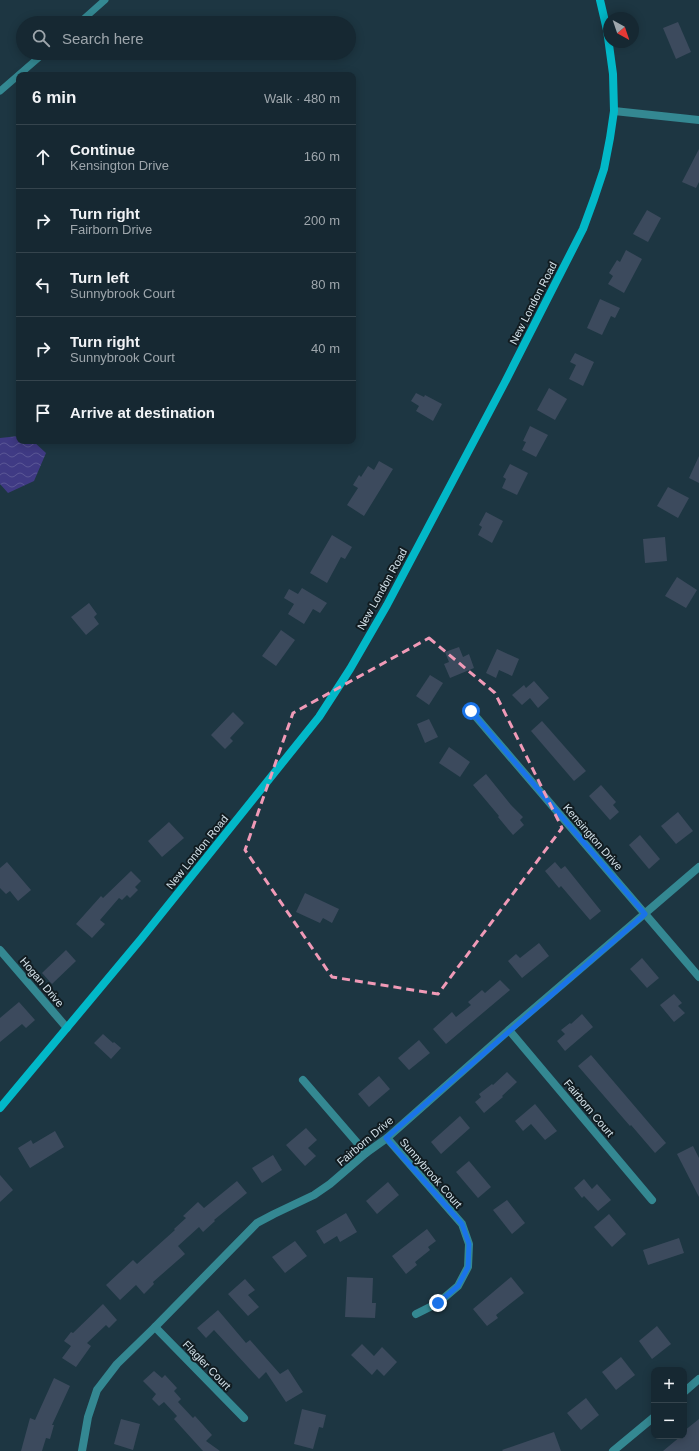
<!DOCTYPE html>
<html lang="en">
<head>
<meta charset="utf-8">
<style>
  :root { --surface:#162832; --page:#23343e; --text:#f1f3f6; --muted:#9ea6ac; --line:#35444d }
  body { margin:0; font-family:Arial,sans-serif; background:var(--page); color:var(--text) }
  .controls { position:absolute; right:12px; bottom:12px; display:grid; overflow:hidden; border-radius:8px; box-shadow:0 2px 10px #0003 }
  .controls button { width:36px; height:36px; display:grid; place-items:center; padding:0; border:0; border-bottom:1px solid var(--line); background:var(--surface); color:var(--text); font:20px sans-serif }
  .compass { position:absolute; left:603px; top:12px; width:36px; height:36px; border-radius:50%; background:var(--surface); box-shadow:0 2px 10px #0003; rotate:140deg }
  .stop { position:absolute; width:12px; height:12px; margin:-9px; border:3px solid #1a73e8; border-radius:50%; background:#fff }
  .stop.end { background:#1a73e8; border-color:#fff; box-shadow:0 1px 4px #0008 }
  .list { margin:0; padding:0; list-style:none }
  h2 { display:flex; justify-content:space-between; align-items:center; height:52px; margin:0; padding:0 16px; font-size:17px }
  h2 small { font-size:13px; font-weight:400; color:var(--muted) }
  .list li { display:grid; grid-template-columns:26px 1fr auto; gap:12px; align-items:center; box-sizing:border-box; height:64px; padding:0 16px; border-top:1px solid var(--line) }
  .list b { display:block; font-size:15px; white-space:nowrap }
  .list p { margin:0; font-size:13px; white-space:nowrap; color:var(--muted) }
  .list em { font-size:13px; font-style:normal; color:var(--muted) }
  .icon { flex:none; width:22px; height:22px; fill:none; stroke:currentColor; stroke-width:2; stroke-linecap:round; stroke-linejoin:round }
  .map { position:relative; flex:none; width:699px; height:1451px; overflow:hidden }
  .search { position:absolute; background:var(--surface); box-shadow:0 2px 10px #0003; left:16px; top:16px; width:340px; height:44px; display:flex; align-items:center; gap:10px; box-sizing:border-box; padding:0 14px; border-radius:22px; color:var(--muted); font-size:15px }
  .panel { position:absolute; background:var(--surface); box-shadow:0 2px 10px #0003; left:16px; top:72px; width:340px; height:372px; border-radius:8px }
  .map>svg:first-child { display:block }
  .water { fill:url(#water-waves) }
  .building { fill:#3c4a5d }
  .lines { fill:none; stroke-linecap:round; stroke-linejoin:round }
  .lane { stroke:#348892; stroke-width:7 }
  .street { stroke:#348892; stroke-width:8 }
  .secondary { stroke:#02b8c8; stroke-width:8 }
  .route { stroke:#1a73e8; stroke-width:5 }
  .marked { fill:none; stroke:#f09ab7; stroke-width:3; stroke-dasharray:8 5; stroke-linejoin:round }
  .labels { text-anchor:middle; stroke-width:4; stroke-linejoin:round; paint-order:stroke }
  .street-label { font-size:11px; fill:#d2e0e8; stroke:#111c21 }
</style>
</head>
<body>
<div class="map">
<svg width="699" height="1451" viewBox="0 0 699 1451">
  <defs>
    <pattern id="water-waves" width="16" height="10" patternUnits="userSpaceOnUse"><rect width="16" height="10" fill="#3f3a84"/><path d="M0 5q4-4 8 0t8 0" fill="none" stroke="#5a5695"/></pattern>
  </defs>
  <rect width="100%" height="100%" fill="#1d3642"/>
  <path class="water" d="M19,436V441H33L46,453L34,481L8,493L0,484V438Z"/>
  <g class="building">
    <path d="M678,22L691,52L676,59L663,28Z"/>
    <path d="M699,149V182L696,188L682,182Z"/>
    <path d="M647,210L661,218L648,242L633,234Z"/>
    <path d="M626,250L642,259L624,293L608,284L613,276L609,273L617,260L620,262Z"/>
    <path d="M600,299L620,308L615,318L611,316L602,335L587,328Z"/>
    <path d="M575,353L594,362L583,386L569,379L576,365L570,362Z"/>
    <path d="M549,388L567,399L555,420L537,410Z"/>
    <path d="M416,393L424,397L425,395L442,404L433,421L416,411L419,406L411,401Z"/>
    <path d="M530,426L548,435L536,457L522,450L526,442L523,441Z"/>
    <path d="M699,456V483L689,478Z"/>
    <path d="M379,461L393,469L364,516L347,505L358,488L353,485L359,475L361,477L368,466L374,470Z"/>
    <path d="M510,464L528,473L517,495L502,488L506,479L503,477Z"/>
    <path d="M668,487L689,498L678,518L657,506Z"/>
    <path d="M486,512L503,521L492,543L478,535L482,527L479,525Z"/>
    <path d="M332,535L352,547L345,559L341,557L327,583L310,573Z"/>
    <path d="M665,537L667,561L645,563L643,539Z"/>
    <path d="M677,577L697,590L686,608L665,596Z"/>
    <path d="M302,588L327,603L320,613L313,609L304,624L288,614L294,604L284,598L289,589L298,594Z"/>
    <path d="M89,603L97,614L94,617L99,624L86,635L71,617Z"/>
    <path d="M281,630L295,640L276,666L262,656Z"/>
    <path d="M459,647L463,657L469,654L474,668L450,678L444,664L449,662L445,652Z"/>
    <path d="M497,649L519,659L512,676L499,670L496,678L486,673Z"/>
    <path d="M430,675L443,683L429,705L416,696Z"/>
    <path d="M534,681L549,698L538,708L530,698L522,705L512,695L524,685L526,688Z"/>
    <path d="M233,712L244,723L230,738L233,741L225,749L211,735Z"/>
    <path d="M429,719L438,737L425,743L417,724Z"/>
    <path d="M542,721L586,771L574,781L531,731Z"/>
    <path d="M449,747L470,762L460,777L439,763Z"/>
    <path d="M486,774L511,805L523,817L520,820L524,825L513,835L498,817L499,816L473,785Z"/>
    <path d="M601,785L616,802L613,805L619,812L610,820L589,796Z"/>
    <path d="M678,812L693,831L676,844L661,826Z"/>
    <path d="M169,822L184,838L162,857L148,841Z"/>
    <path d="M640,835L660,859L649,869L629,845Z"/>
    <path d="M7,862L31,890L18,901L10,891L6,894L0,888V868Z"/>
    <path d="M555,862L561,869L565,866L601,911L590,920L561,886L559,888L545,871Z"/>
    <path d="M131,871L141,881L135,887L138,890L130,898L127,895L122,900L119,898L100,920L105,924L92,938L76,924L101,896L103,898Z"/>
    <path d="M305,893L339,909L332,923L323,918L320,923L296,912Z"/>
    <path d="M539,943L549,956L522,978L508,961L516,954L520,958Z"/>
    <path d="M66,950L76,961L52,984L42,973Z"/>
    <path d="M642,958L659,978L647,988L630,969Z"/>
    <path d="M500,980L510,990L446,1044L433,1029L452,1012L456,1017L471,1005L468,1002L482,990L485,993Z"/>
    <path d="M674,994L682,1003L678,1006L685,1013L674,1022L660,1005Z"/>
    <path d="M19,1002L35,1020L26,1028L22,1024L0,1042V1018Z"/>
    <path d="M582,1014L593,1027L565,1051L557,1041L565,1034L561,1030L570,1023L571,1024Z"/>
    <path d="M103,1034L113,1043L114,1042L121,1048L111,1059L94,1043Z"/>
    <path d="M419,1040L430,1053L409,1070L398,1058Z"/>
    <path d="M591,1055L666,1143L655,1153L631,1125L630,1126L578,1066Z"/>
    <path d="M507,1072L517,1082L502,1096L503,1097L484,1113L475,1102L481,1097L479,1094L492,1084L493,1085Z"/>
    <path d="M379,1076L390,1089L369,1107L358,1094Z"/>
    <path d="M535,1104L557,1131L545,1140L531,1124L523,1131L515,1121Z"/>
    <path d="M460,1116L470,1128L441,1154L431,1142Z"/>
    <path d="M306,1128L317,1140L308,1148L316,1156L305,1166L286,1145Z"/>
    <path d="M55,1131L64,1147L30,1168L18,1148L31,1140L33,1144Z"/>
    <path d="M693,1146L699,1158V1197L677,1154Z"/>
    <path d="M273,1155L282,1170L262,1183L252,1168Z"/>
    <path d="M469,1161L491,1187L478,1198L456,1172Z"/>
    <path d="M0,1175L13,1190L0,1202Z"/>
    <path d="M584,1179L592,1189L597,1184L611,1200L598,1211L584,1196L582,1198L574,1188Z"/>
    <path d="M237,1181L247,1193L214,1220L215,1221L203,1232L199,1227L178,1246L185,1254L153,1282L154,1284L144,1294L136,1285L120,1300L106,1285L133,1260L137,1264L175,1230L174,1229L186,1218L183,1216L198,1202L204,1208Z"/>
    <path d="M388,1182L399,1195L377,1214L366,1201Z"/>
    <path d="M507,1200L525,1223L512,1234L493,1210Z"/>
    <path d="M346,1213L357,1232L340,1242L337,1236L324,1244L316,1231Z"/>
    <path d="M609,1214L626,1234L612,1247L594,1227Z"/>
    <path d="M427,1229L436,1241L428,1247L430,1250L415,1262L417,1265L406,1274L392,1256Z"/>
    <path d="M679,1238L684,1253L648,1265L643,1250Z"/>
    <path d="M295,1241L307,1256L285,1273L272,1257Z"/>
    <path d="M347,1277L373,1278L372,1303H376L375,1318L345,1317Z"/>
    <path d="M511,1277L524,1293L496,1315L498,1318L487,1326L473,1309Z"/>
    <path d="M245,1279L255,1290L248,1295L259,1307L248,1316L228,1294Z"/>
    <path d="M103,1304L117,1320L109,1328L106,1325L87,1343L91,1346L76,1367L62,1358L71,1346L64,1341L71,1332L73,1333Z"/>
    <path d="M218,1310L246,1343L250,1340L280,1374L288,1369L303,1392L286,1402L266,1372L259,1379L214,1330L206,1338L197,1328Z"/>
    <path d="M657,1326L671,1344L652,1359L639,1341Z"/>
    <path d="M362,1344L374,1356L382,1347L397,1362L384,1376L377,1369L372,1375L351,1355Z"/>
    <path d="M621,1357L635,1375L616,1390L602,1372Z"/>
    <path d="M154,1371L162,1378L165,1375L177,1388L174,1391L181,1399L178,1402L193,1418L195,1416L212,1435L206,1441L220,1451H203L174,1419L177,1416L164,1402L159,1406L152,1399L156,1394L143,1381Z"/>
    <path d="M54,1378L70,1386L52,1425H54L50,1439L46,1438L42,1451H21L30,1418L35,1420Z"/>
    <path d="M586,1398L599,1415L581,1430L567,1413Z"/>
    <path d="M302,1409L326,1415L323,1428L319,1427L313,1449L294,1444Z"/>
    <path d="M121,1419L140,1424L133,1450L114,1444Z"/>
    <path d="M699,1419V1451H663L681,1436H684V1431Z"/>
    <path d="M554,1432L561,1451H503L502,1450Z"/>
  </g>
  <g class="lines">
    <g class="lane">
      <path d="M79,23L105,0"/>
      <path d="M0,91L44,53"/>
    </g>
    <g class="street">
      <path d="M614,111L699,120"/>
      <path d="M471,711L699,977"/>
      <path d="M0,950L67,1028"/>
      <path d="M509,1030L652,1200"/>
      <path d="M303,1080L366,1153"/>
      <path d="M387,1138L462,1224L469,1244L468,1267L458,1286L438,1303L416,1314"/>
      <path d="M155,1327L244,1418"/>
      <path d="M684,1392L699,1379"/>
      <path d="M82,1451L88,1417L97,1390L117,1364L155,1327L257,1223L274,1214L314,1195L330,1184L366,1153L387,1138L509,1030L699,867"/>
      <path d="M613,1451L654,1417"/>
    </g>
    <path class="secondary" d="M0,1108L141,939L319,717L350,669L387,605L504,384L583,229L594,199L604,169L610,138L614,111L613,74L607,30L600,0"/>
  </g>
  <g class="lines">
    <path class="route" d="M438,1303L458,1286L468,1267L469,1244L462,1224L386,1138L645,914L471,711"/>
  </g>
  <path class="marked" d="M429,638L495,693L562,828L438,994L332,977L245,850L293,713Z"/>
  <g class="labels">
    <g class="street-label">
      <text transform="translate(533 303) rotate(-63)" y="4">New London Road</text>
      <text transform="translate(382 589) rotate(-61)" y="4">New London Road</text>
      <text transform="translate(593 837) rotate(49)" y="4">Kensington Drive</text>
      <text transform="translate(197 852) rotate(-51)" y="4">New London Road</text>
      <text transform="translate(42 982) rotate(50)" y="4">Hogan Drive</text>
      <text transform="translate(589 1108) rotate(50)" y="4">Fairborn Court</text>
      <text transform="translate(365 1141) rotate(-40)" y="4">Fairborn Drive</text>
      <text transform="translate(431 1173) rotate(49)" y="4">Sunnybrook Court</text>
      <text transform="translate(207 1365) rotate(46)" y="4">Flagler Court</text>
    </g>
  </g>
</svg>
<div class="controls">
<button>+</button>
<button>−</button>
</div>
<svg class="compass" viewBox="-18 -18 36 36"><path d="M0-13l5 13h-10z" fill="#e53935"/><path d="M0 13l5-13h-10z" fill="#9ea6ac"/></svg>
<div class="stop" style="left:471px;top:711px"></div>
<div class="stop end" style="left:438px;top:1303px"></div>
<div class="search"><svg class="icon" aria-label="search" viewBox="0 0 24 24"><circle cx="10" cy="10" r="6"/><path d="M15 15l6 6"/></svg>Search here</div>
<section class="panel">
<h2>6 min<small>Walk · 480 m</small></h2>
<ul class="list">
<li><svg class="icon" aria-label="ahead" viewBox="0 0 24 24"><path d="M12 20V5M6 11l6-6 6 6"/></svg><div><b>Continue</b><p>Kensington Drive</p></div><em>160 m</em></li>
<li><svg class="icon" aria-label="right" viewBox="0 0 24 24"><path d="M7 20v-9h11M14 6l5 5-5 5"/></svg><div><b>Turn right</b><p>Fairborn Drive</p></div><em>200 m</em></li>
<li><svg class="icon" aria-label="left" viewBox="0 0 24 24"><path d="M17 20v-9H6M10 6l-5 5 5 5"/></svg><div><b>Turn left</b><p>Sunnybrook Court</p></div><em>80 m</em></li>
<li><svg class="icon" aria-label="right" viewBox="0 0 24 24"><path d="M7 20v-9h11M14 6l5 5-5 5"/></svg><div><b>Turn right</b><p>Sunnybrook Court</p></div><em>40 m</em></li>
<li><svg class="icon" aria-label="arrive" viewBox="0 0 24 24"><path d="M6 21V4h12l-3 4 3 4H6"/></svg><div><b>Arrive at destination</b></div></li>
</ul>
</section>
</div>
</body>
</html>
